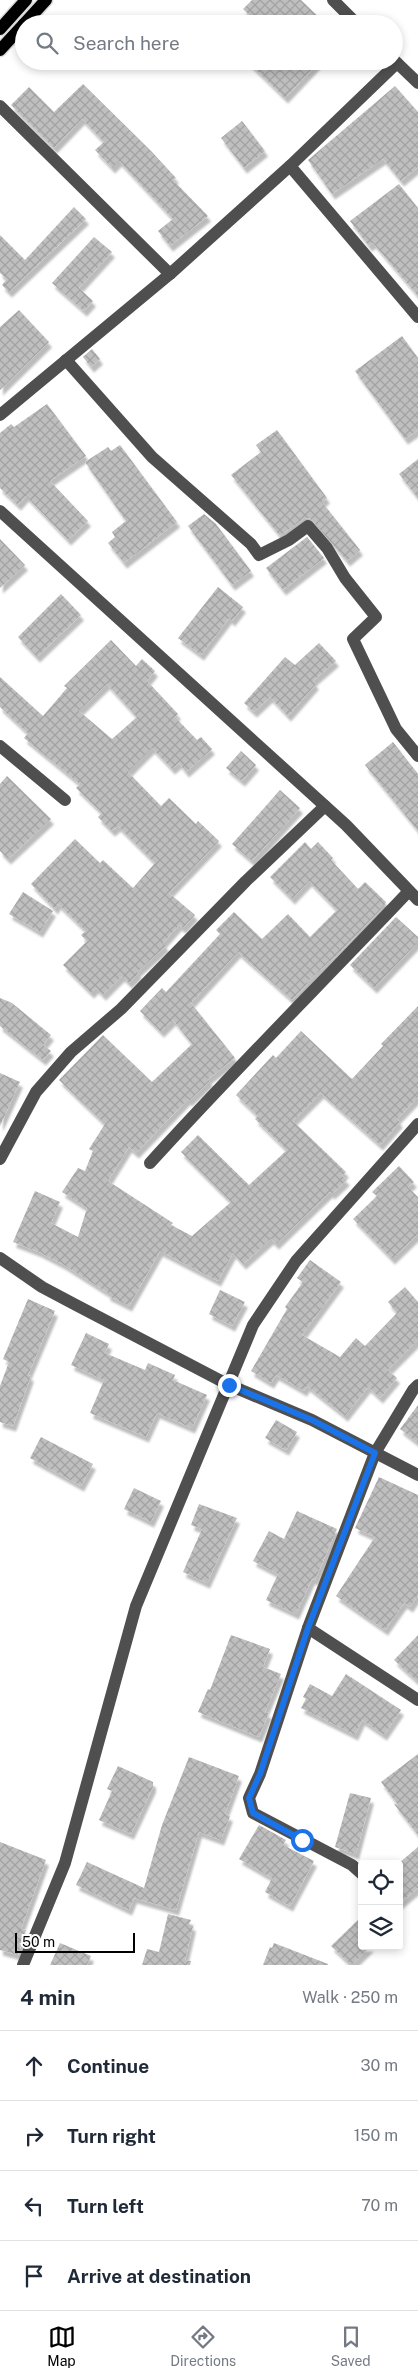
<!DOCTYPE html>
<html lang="en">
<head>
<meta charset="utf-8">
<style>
  :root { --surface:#fff; --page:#f6f6f7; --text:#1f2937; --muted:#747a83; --line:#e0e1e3; --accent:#000 }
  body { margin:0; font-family:"Public Sans",sans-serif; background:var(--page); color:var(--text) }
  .controls { position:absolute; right:15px; bottom:15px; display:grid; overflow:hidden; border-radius:5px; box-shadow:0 2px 8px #0003 }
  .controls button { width:45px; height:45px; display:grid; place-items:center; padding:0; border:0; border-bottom:1px solid var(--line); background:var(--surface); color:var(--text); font:25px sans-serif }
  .scale { position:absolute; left:15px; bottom:12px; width:120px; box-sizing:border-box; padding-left:5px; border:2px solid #000; border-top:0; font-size:14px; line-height:18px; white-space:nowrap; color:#000; -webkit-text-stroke:4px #fff; paint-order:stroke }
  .stop { position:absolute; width:15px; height:15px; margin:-11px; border:4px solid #1a73e8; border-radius:50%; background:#fff }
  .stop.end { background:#1a73e8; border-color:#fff; box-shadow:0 1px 5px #0008 }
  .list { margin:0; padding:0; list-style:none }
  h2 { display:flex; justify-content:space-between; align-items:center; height:65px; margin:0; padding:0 20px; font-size:21px }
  h2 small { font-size:16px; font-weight:400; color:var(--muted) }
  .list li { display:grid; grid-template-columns:32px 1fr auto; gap:15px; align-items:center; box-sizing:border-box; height:70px; padding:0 20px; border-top:1px solid var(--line) }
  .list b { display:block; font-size:19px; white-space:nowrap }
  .list em { font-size:16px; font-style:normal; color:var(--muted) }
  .icon { flex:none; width:28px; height:28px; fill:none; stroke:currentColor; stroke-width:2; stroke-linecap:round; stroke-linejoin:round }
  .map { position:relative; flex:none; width:418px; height:1965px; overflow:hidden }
  .search { position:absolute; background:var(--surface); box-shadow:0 2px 8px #0003; left:15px; right:15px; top:15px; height:55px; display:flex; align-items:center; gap:12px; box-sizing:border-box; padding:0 18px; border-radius:28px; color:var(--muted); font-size:19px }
  .sheet { height:345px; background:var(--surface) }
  nav { display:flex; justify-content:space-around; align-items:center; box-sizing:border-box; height:70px; border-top:1px solid var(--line); background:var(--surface); font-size:14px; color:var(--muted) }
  nav a { display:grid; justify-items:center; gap:2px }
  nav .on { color:var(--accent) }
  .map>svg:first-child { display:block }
  .building { fill:url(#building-cross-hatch); fill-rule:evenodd; filter:url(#shadow) }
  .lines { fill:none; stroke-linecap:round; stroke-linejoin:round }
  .major-casing { stroke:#dbdbdb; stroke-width:15 }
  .minor { stroke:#4f4f4f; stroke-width:12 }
  .major { stroke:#000; stroke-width:12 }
  .route { stroke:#1a73e8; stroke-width:6 }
</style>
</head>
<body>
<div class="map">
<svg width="418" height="1965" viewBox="0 0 418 1965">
  <defs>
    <pattern id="building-cross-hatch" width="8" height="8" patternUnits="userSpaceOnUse" patternTransform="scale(1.25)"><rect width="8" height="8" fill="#bfbfbf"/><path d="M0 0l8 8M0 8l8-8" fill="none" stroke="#a2a2a2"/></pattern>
    <filter id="shadow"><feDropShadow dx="3" dy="5.5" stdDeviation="1" flood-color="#0004"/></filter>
  </defs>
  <rect width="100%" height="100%" fill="#fff"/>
  <g class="building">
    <path d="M252,0H301L326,24H259L243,9Z"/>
    <path d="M247,61H320L285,98Z"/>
    <path d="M83,84L151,151L176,178L173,180L208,216L170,246L158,231L173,219L119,161L112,168L95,150L104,142L82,119L54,148L11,105L29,87L54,112Z"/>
    <path d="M395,86L418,112V167L401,181L383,159L332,194L308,160Z"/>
    <path d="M242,121L265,151L244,168L221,138Z"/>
    <path d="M399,184L418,208V296L373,243L369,246L350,221Z"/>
    <path d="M74,207L86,219L9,292L2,285L7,279L0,273V235L25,260Z"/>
    <path d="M94,237L112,252L79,288L93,301L84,311L52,283Z"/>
    <path d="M19,310L49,342L0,390V327Z"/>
    <path d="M402,336L418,358V430L405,439L355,371Z"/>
    <path d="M92,349L100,359L91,367L83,357Z"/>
    <path d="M47,404L86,456L50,481L88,521L68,540L26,496L18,505L0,488V433L11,424L14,427Z"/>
    <path d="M277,430L327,498L322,502L360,550L347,561L310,518L303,519L280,536L231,475L261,452L256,445Z"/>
    <path d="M120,445L177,522L124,563L108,543L115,537L112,532L126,521L85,462L108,447L111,451Z"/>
    <path d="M418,459V498L399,474Z"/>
    <path d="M204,514L216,524L251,571L232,585L188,526Z"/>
    <path d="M307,537L324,558L283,590L266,568Z"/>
    <path d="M0,539L25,565L0,588Z"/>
    <path d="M218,587L243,607L232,621L229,618L201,655L178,638Z"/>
    <path d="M61,594L81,615L37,657L18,637Z"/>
    <path d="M111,640L136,666L142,659L155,671L147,681L178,714L175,717L197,740L201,737L212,749L186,772L179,763L172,769L152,748L128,772L161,806L169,798L196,824L198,821L219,841L169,893L195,915L183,928L179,925L163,943L166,946L137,972L139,973L129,983L122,976L103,995L96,988L91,993L63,965L87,941L81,935L86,931L58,904L55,909L31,884L75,839L100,863L103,860L133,888L155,863L118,826L112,831L98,817L102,813L76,788L80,784L24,738L28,733L0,707V677L43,716L67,688L64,686ZM107,684L137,717L112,739L79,711Z"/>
    <path d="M319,643L336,661L313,681L316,684L288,716L270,697L254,712L244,703L285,657L295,665Z"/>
    <path d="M393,742L418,774V831L365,765Z"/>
    <path d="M241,751L256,765L242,781L226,768Z"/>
    <path d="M7,776L51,819L8,859L0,851V784Z"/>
    <path d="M280,790L300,808L252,861L232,844Z"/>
    <path d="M305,842L311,849L318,842L333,858L331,860L358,889L365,882L386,902L384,906L338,954L307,982L308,983L292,1000L238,952L191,1003L235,1058L208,1079L210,1081L189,1101L188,1099L136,1153L129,1147L108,1181L173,1223L171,1225L192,1236L231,1202L181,1152L198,1135L249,1185L287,1150L255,1119L258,1116L236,1095L273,1055L276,1058L301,1031L352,1079L383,1046L381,1044L418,1006V1097L397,1119L400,1122L380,1145L321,1093L293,1121L346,1172L342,1176L347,1180L332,1194L330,1192L276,1244L271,1239L243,1264L233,1253L218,1281L160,1251L129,1306L107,1295L108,1293L64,1265L39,1252L13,1242L35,1191L60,1202L51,1223L78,1237L87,1208L62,1192L78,1168L85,1171L93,1151L89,1149L105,1124L59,1080L103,1035L152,1082L192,1044L173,1020L161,1032L140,1011L162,988L166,992L220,934L216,930L234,912L262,939L288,914L310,937L337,910L309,881L292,899L270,877Z"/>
    <path d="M23,892L53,911L40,932L9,914Z"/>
    <path d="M396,917L418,937V942L374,988L350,965Z"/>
    <path d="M0,998L12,1003L51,1035L43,1045L51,1051L43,1060L0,1026Z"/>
    <path d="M0,1073L20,1082L0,1126Z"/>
    <path d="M399,1166L414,1182L408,1187L418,1197V1234L392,1259L353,1219L377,1196L372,1192Z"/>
    <path d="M310,1260L341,1282L302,1335L340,1357L356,1338L365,1346L397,1313L388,1302L405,1287L418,1302V1340L388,1370L397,1378L380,1398L368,1387L345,1416L307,1386L304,1391L276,1375L271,1383L251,1371L287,1309L285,1307L303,1282L297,1278Z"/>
    <path d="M220,1290L245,1302L232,1326L209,1314Z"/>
    <path d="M28,1299L55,1311L28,1375L31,1376L13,1426L0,1422V1386L9,1362L3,1359Z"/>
    <path d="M86,1333L109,1344L105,1353L145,1370L148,1363L175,1375L173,1380L207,1395L192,1428L157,1413L146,1437L90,1413L104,1380L71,1365Z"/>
    <path d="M418,1405V1443L400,1429Z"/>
    <path d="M276,1420L297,1432L286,1450L265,1438Z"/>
    <path d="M41,1437L93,1464L81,1486L30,1458Z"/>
    <path d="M379,1477L418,1495V1595L410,1607L404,1603L385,1630L336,1596L375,1537L355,1528Z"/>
    <path d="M134,1488L161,1501L151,1522L124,1509Z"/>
    <path d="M199,1504L237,1518L207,1583L183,1572L202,1529L191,1525Z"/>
    <path d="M297,1511L337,1529L315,1580L312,1579L296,1614L266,1600L278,1574L253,1561L269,1531L284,1539Z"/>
    <path d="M231,1635L270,1649L263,1667L281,1674L265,1712L269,1713L259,1737L198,1712L208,1689L210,1690Z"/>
    <path d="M418,1635V1682L394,1660Z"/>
    <path d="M346,1674L401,1710L384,1735L362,1720L355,1735L301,1708L306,1699L303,1697L310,1684L332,1696Z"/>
    <path d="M418,1754V1835L394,1804L398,1805L381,1782Z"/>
    <path d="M189,1757L239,1776L225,1814L230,1816L221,1840L199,1832L176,1910L134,1898L129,1910L76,1885L87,1862L144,1888L162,1825Z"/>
    <path d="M118,1766L153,1782V1787L131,1834L99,1820L112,1791L107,1789Z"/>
    <path d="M350,1793L371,1798L356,1854L335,1847Z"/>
    <path d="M259,1825L286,1840L283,1845L314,1861L290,1906L265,1892L272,1878L239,1859Z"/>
    <path d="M0,1842L46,1860L21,1929L26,1930L18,1955L0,1950Z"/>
    <path d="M418,1847V1888L399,1904V1863Z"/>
    <path d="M168,1914L191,1920L189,1924L193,1926L185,1960L191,1961L190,1965H142L147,1949L159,1952Z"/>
    <path d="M362,1916V1946H371L354,1963H349L331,1946Z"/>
    <path d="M60,1943L91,1956L87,1965H50Z"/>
    <path d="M274,1943L328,1964V1965H263L270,1947L272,1948Z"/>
  </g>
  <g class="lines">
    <g class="major-casing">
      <g id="major">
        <path d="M24,24L46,0"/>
        <path d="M0,29L26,0"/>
        <path d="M0,50L24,24"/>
      </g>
    </g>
    <g class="minor">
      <path d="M333,0L357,24"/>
      <path d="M394,60L418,83"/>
      <path d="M0,106L170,274"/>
      <path d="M290,166L418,317"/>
      <path d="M66,360L152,457L251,544L259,555L289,540L308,526L327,548L345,578L376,617L353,639L396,729L418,756"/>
      <path d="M0,415L170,274L290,166L397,63"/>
      <path d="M0,511L346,825L418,900"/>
      <path d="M0,746L65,800"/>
      <path d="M0,1159L36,1092L71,1052L121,1009L246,881L325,806"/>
      <path d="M150,1163C234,1070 323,982 409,891"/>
      <path d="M0,1258L42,1287L74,1304L229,1385L312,1420L418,1475"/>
      <path d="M418,1385L413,1390L375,1453L308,1628L418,1700"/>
      <path d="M308,1628L260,1774L249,1798L253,1813L352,1865L362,1874"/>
      <path d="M23,1965L65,1863L136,1606L253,1325L296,1261L418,1124"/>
    </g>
    <use href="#major" class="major"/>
  </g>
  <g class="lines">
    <path class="route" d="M229,1385L312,1420L375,1453L308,1628L260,1774L249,1798L253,1813L302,1840"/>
  </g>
</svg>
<div class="controls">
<button><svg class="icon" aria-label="locate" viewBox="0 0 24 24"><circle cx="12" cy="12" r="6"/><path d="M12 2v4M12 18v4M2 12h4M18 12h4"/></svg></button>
<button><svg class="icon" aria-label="layers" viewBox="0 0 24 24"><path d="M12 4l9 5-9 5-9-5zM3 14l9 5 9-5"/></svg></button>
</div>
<div class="scale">50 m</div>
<div class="stop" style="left:302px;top:1840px"></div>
<div class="stop end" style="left:229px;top:1385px"></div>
<div class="search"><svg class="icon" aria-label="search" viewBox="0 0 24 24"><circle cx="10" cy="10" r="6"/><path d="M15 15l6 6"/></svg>Search here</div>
</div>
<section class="sheet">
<h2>4 min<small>Walk · 250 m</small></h2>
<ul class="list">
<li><svg class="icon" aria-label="ahead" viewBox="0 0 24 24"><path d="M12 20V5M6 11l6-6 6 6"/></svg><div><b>Continue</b></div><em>30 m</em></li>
<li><svg class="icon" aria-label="right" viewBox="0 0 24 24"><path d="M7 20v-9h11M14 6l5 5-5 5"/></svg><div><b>Turn right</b></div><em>150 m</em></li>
<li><svg class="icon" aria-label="left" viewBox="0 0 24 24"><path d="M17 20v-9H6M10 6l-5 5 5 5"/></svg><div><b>Turn left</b></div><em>70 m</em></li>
<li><svg class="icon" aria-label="arrive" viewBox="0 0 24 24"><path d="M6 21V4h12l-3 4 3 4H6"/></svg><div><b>Arrive at destination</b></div></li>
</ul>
</section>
<nav>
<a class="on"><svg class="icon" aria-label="map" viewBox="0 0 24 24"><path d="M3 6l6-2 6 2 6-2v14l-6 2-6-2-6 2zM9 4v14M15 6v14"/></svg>Map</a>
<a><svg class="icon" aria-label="directions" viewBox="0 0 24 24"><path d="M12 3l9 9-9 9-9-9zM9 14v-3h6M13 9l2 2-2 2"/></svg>Directions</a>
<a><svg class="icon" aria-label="saved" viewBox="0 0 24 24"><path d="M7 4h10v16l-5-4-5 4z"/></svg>Saved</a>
</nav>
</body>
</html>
